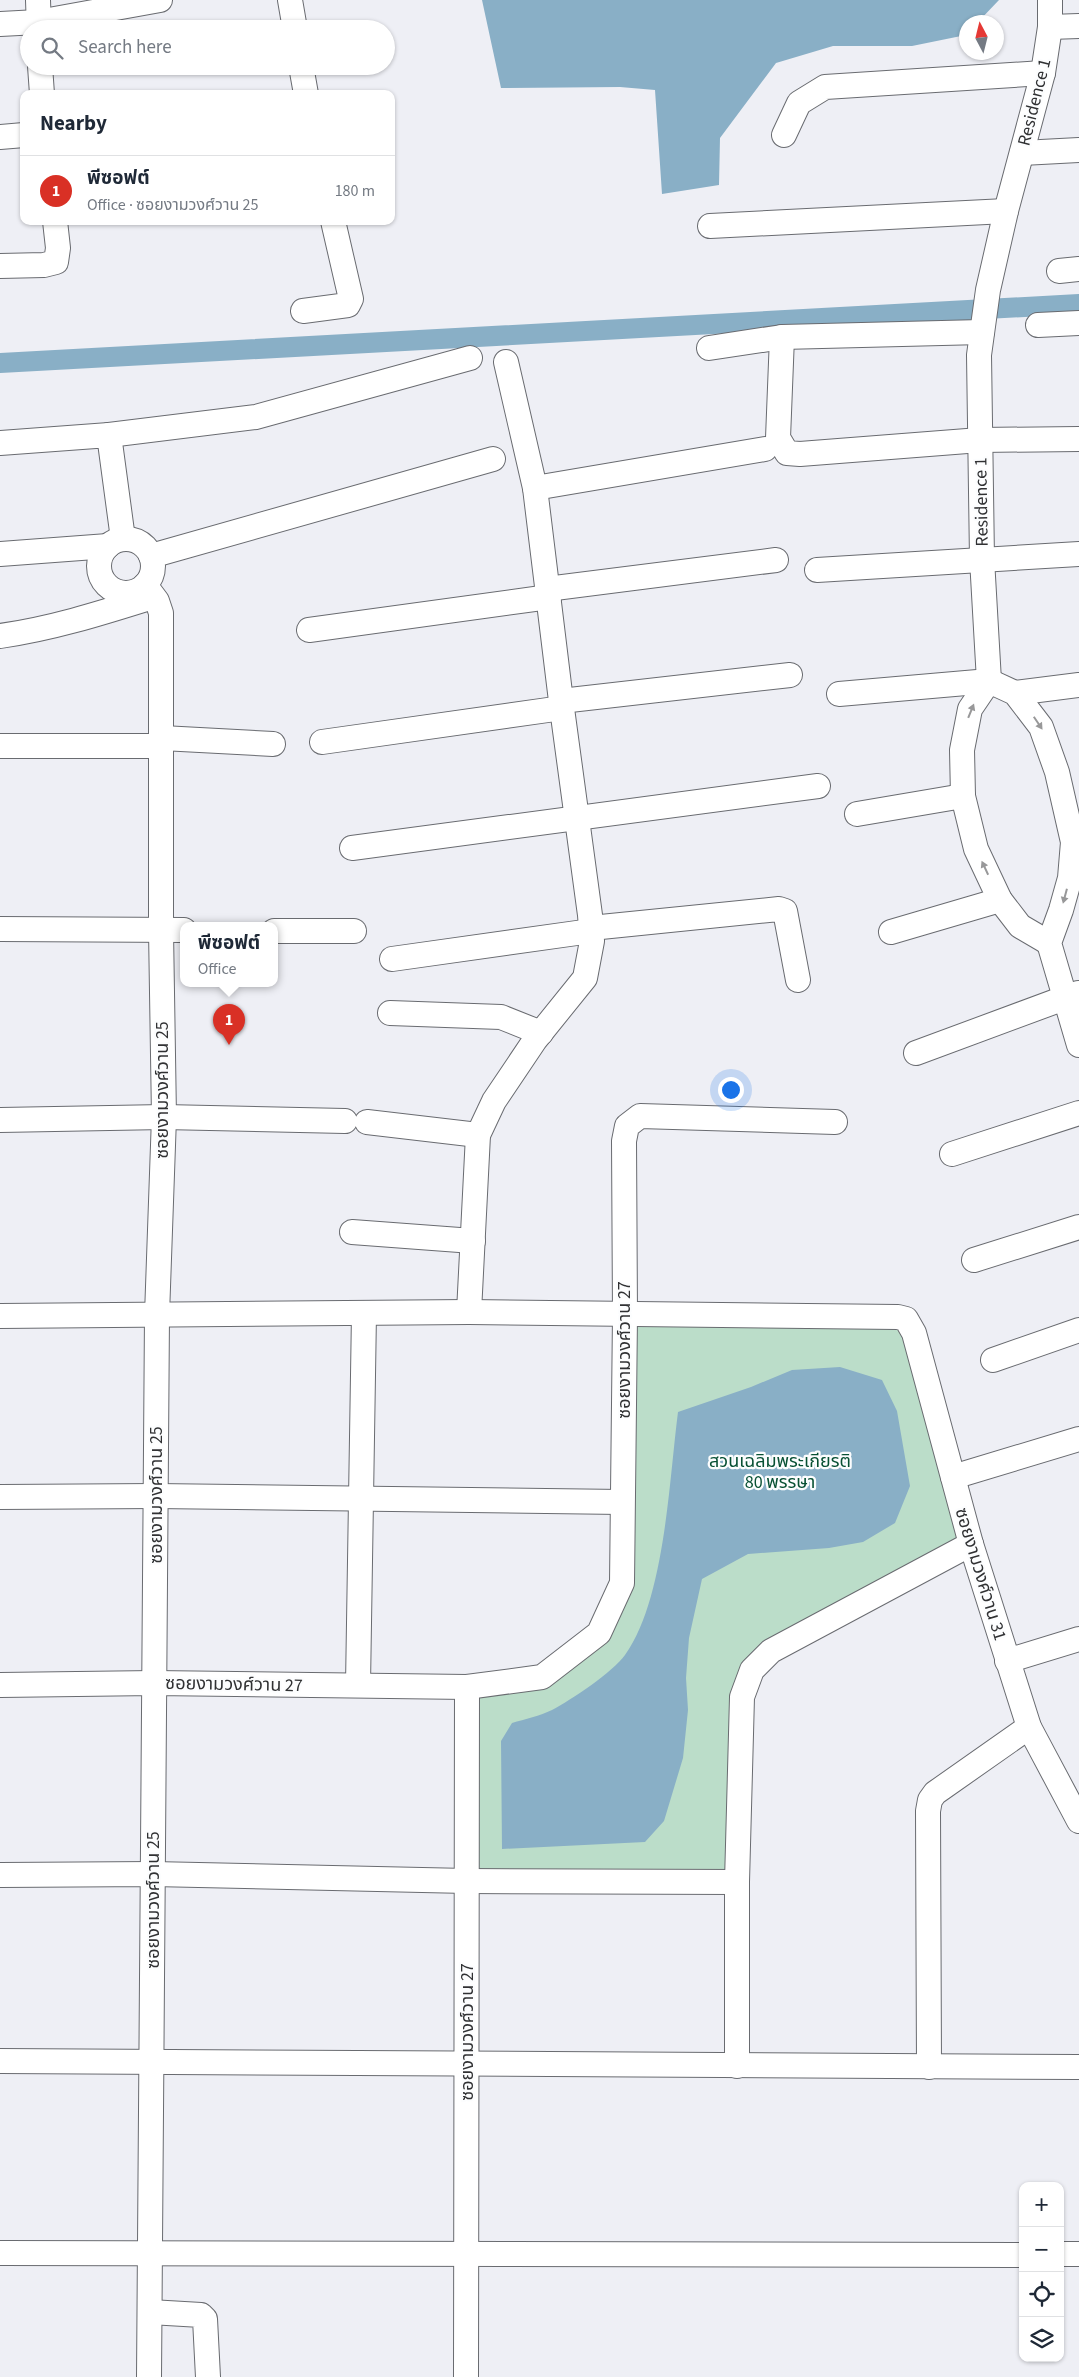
<!DOCTYPE html>
<html lang="en">
<head>
<meta charset="utf-8">
<style>
  :root { --surface:#fff; --page:#f2f2f3; --text:#1f2937; --muted:#747a83; --line:#e0e1e3; --accent:#d93025 }
  body { margin:0; font-family:"Source Sans 3","Noto Sans Thai",sans-serif; background:var(--page); color:var(--text) }
  .controls { position:absolute; right:15px; bottom:15px; display:grid; overflow:hidden; border-radius:10px; box-shadow:0 1px 4px #0004 }
  .controls button { width:45px; height:45px; display:grid; place-items:center; padding:0; border:0; border-bottom:1px solid var(--line); background:var(--surface); color:var(--text); font:25px sans-serif }
  .compass { position:absolute; left:959px; top:15px; width:45px; height:45px; border-radius:50%; background:var(--surface); box-shadow:0 1px 4px #0004; rotate:353deg }
  .you { position:absolute; left:730px; top:1089px; width:18px; height:18px; margin:-12px; border:4px solid #fff; border-radius:50%; background:#1a73e8; box-shadow:0 0 0 8px #1a73e833 }
  .badge { display:grid; place-items:center; width:32px; height:32px; border-radius:50%; background:var(--accent); color:#fff; font-size:16px; font-weight:700 }
  .pin { position:absolute; translate:-50% -41px; filter:drop-shadow(0 1px 2px #0008) }
  .pin::after { content:''; position:absolute; top:26px; width:18px; height:15px; background:inherit; clip-path:polygon(0 0,100% 0,50% 100%) }
  .popup { position:absolute; left:180px; top:922px; width:98px; height:65px; box-sizing:border-box; display:grid; place-content:center; border-radius:10px; background:var(--surface); filter:drop-shadow(0 1px 4px #0005); font-size:16px; white-space:nowrap; color:var(--muted) }
  .popup b { font-size:19px; color:var(--text) }
  .popup::after { content:''; position:absolute; left:50%; top:100%; margin-left:-10px; border:10px solid transparent; border-top-color:var(--surface) }
  .list { margin:0; padding:0; list-style:none }
  h2 { display:flex; justify-content:space-between; align-items:center; height:65px; margin:0; padding:0 20px; font-size:21px }
  h2 small { font-size:16px; font-weight:400; color:var(--muted) }
  .list li { display:grid; grid-template-columns:32px 1fr auto; gap:15px; align-items:center; box-sizing:border-box; height:70px; padding:0 20px; border-top:1px solid var(--line) }
  .list b { display:block; font-size:19px; white-space:nowrap }
  .list p { margin:0; font-size:16px; white-space:nowrap; color:var(--muted) }
  .list em { font-size:16px; font-style:normal; color:var(--muted) }
  .icon { flex:none; width:28px; height:28px; fill:none; stroke:currentColor; stroke-width:2; stroke-linecap:round; stroke-linejoin:round }
  .map { position:relative; flex:none; width:1079px; height:2377px; overflow:hidden }
  .search { position:absolute; background:var(--surface); box-shadow:0 1px 4px #0004; left:20px; top:20px; width:375px; height:55px; display:flex; align-items:center; gap:12px; box-sizing:border-box; padding:0 18px; border-radius:28px; color:var(--muted); font-size:19px }
  .panel { position:absolute; background:var(--surface); box-shadow:0 1px 4px #0004; left:20px; top:90px; width:375px; height:135px; border-radius:10px }
  .map>svg:first-child { display:block }
  .green { fill:#bbddc9 }
  .water { fill:#89afc6 }
  .lines { fill:none; stroke-linecap:round; stroke-linejoin:round }
  .canal { stroke:#89afc6; stroke-width:20 }
  .minor-casing { stroke:#696b70; stroke-width:26 }
  .minor { stroke:#fff; stroke-width:24 }
  .oneway { fill:#989899 }
  .labels { text-anchor:middle; stroke-width:4.5; stroke-linejoin:round; paint-order:stroke }
  .street-label { font-size:18px; fill:#303133; stroke:#fcfdfe }
  .park-label { font-size:18px; fill:#075033; stroke:#fcfdfe }
</style>
</head>
<body>
<div class="map">
<svg width="1079" height="2377" viewBox="0 0 1079 2377">
  <rect width="100%" height="100%" fill="#eeeff5"/>
  <path class="green" d="M906,1322L964,1541L748,1665L733,1878L463,1874L464,1692L548,1686L609,1638L631,1323Z"/>
  <g class="water">
    <path d="M482,0H999L978,22H966V35L912,46H833L776,63L720,138L719,185L662,194L655,90L620,87L501,88Z"/>
    <path d="M840,1367L882,1380L897,1411L910,1486L895,1523L863,1542L829,1548L748,1554L702,1579L689,1638L686,1678L688,1710L683,1758L664,1821L645,1842L502,1849L501,1741L512,1723C525,1719 540,1716 552,1710C571,1700 613,1672 625,1655C665,1599 669,1481 678,1412L751,1387L792,1370Z"/>
  </g>
  <g class="lines">
    <path class="canal" d="M0,363L1079,304"/>
    <g class="minor-casing">
      <g id="minor">
        <path d="M38,0L39,29"/>
        <path d="M290,0L295,29"/>
        <path d="M0,24L38,22L160,0"/>
        <path d="M1050,27L1079,26"/>
        <path d="M40,66L42,94"/>
        <path d="M301,66L306,94"/>
        <path d="M784,135L799,103L825,87L1043,73"/>
        <path d="M0,137L24,135"/>
        <path d="M1022,153L1079,150"/>
        <path d="M710,226L1006,211"/>
        <path d="M0,266L44,265L56,262L58,248L55,221"/>
        <path d="M1059,271L1079,269"/>
        <path d="M303,311L348,305L351,299L333,221"/>
        <path d="M1038,325L1079,323"/>
        <path d="M782,337L778,438L787,453L800,454L980,440L1079,439"/>
        <path d="M709,348L782,337L982,332"/>
        <path d="M109,435L256,417L470,358"/>
        <path d="M0,443L109,435L123,539"/>
        <path d="M535,488L765,449"/>
        <circle cx="126" cy="566" r="27"/>
        <path d="M0,554L108,546"/>
        <path d="M151,556L493,459"/>
        <path d="M817,570L1079,554"/>
        <path d="M145,585L157,601L161,613V930L164,1117L157,1315L149,2377"/>
        <path d="M547,589L776,560"/>
        <path d="M309,630L549,597"/>
        <path d="M0,636C50,629 98,614 146,599"/>
        <path d="M989,681L1015,693L1041,727L1057,772L1073,842L1070,878L1061,910L1049,943L1079,1045"/>
        <path d="M1015,693L1079,685"/>
        <path d="M839,694L989,681"/>
        <path d="M561,701L790,675"/>
        <path d="M162,738L273,744"/>
        <path d="M322,742L562,708"/>
        <path d="M0,746H162"/>
        <path d="M857,814L963,796"/>
        <path d="M352,848L818,786"/>
        <path d="M591,928L779,909L785,911L798,980"/>
        <path d="M0,929L184,930"/>
        <path d="M274,931H354"/>
        <path d="M891,932L1000,900"/>
        <path d="M1049,943L1020,926L1000,900L976,849L963,796L962,750L970,709L989,681L982,559L979,355L988,290L1006,211L1043,73L1050,27V0"/>
        <path d="M392,959L591,931"/>
        <path d="M390,1013L501,1017L541,1033"/>
        <path d="M916,1053L1078,993"/>
        <path d="M0,1120L164,1117L345,1121"/>
        <path d="M367,1122L478,1135"/>
        <path d="M952,1154L1079,1113"/>
        <path d="M352,1232L473,1241"/>
        <path d="M974,1260L1079,1227"/>
        <path d="M469,1312L478,1135L494,1101L535,1040L585,978L592,941L590,915L561,701L535,488L506,362"/>
        <path d="M0,1316L469,1312L898,1317L906,1319L914,1333L971,1544L1029,1727L1079,1821"/>
        <path d="M993,1360L1079,1330"/>
        <path d="M953,1477L1079,1439"/>
        <path d="M0,1497L156,1496L622,1502"/>
        <path d="M1007,1661L1079,1639"/>
        <path d="M0,1685L154,1683L467,1687L542,1677L599,1633L622,1583L625,1315L624,1141L627,1126L640,1116L835,1122"/>
        <path d="M358,1685L364,1313"/>
        <path d="M0,1875L153,1874L467,1881L737,1882"/>
        <path d="M0,2061L1079,2067"/>
        <path d="M737,2066V1882L742,1697L752,1670L771,1651L971,1544"/>
        <path d="M929,2067L928,1811L930,1800L935,1793L1029,1727"/>
        <path d="M0,2253L1023,2255"/>
        <path d="M1060,2254H1079"/>
        <path d="M150,2312L201,2315L205,2319L208,2377"/>
        <path d="M466,2377L467,1687"/>
      </g>
    </g>
    <use href="#minor" class="minor"/>
  </g>
  <defs><path id="oneway-solid" d="M-6-.8H1V-3.2L6.5 0L1 3.2V.8H-6Z" transform="scale(1.25)"/></defs>
  <g class="oneway">
    <use href="#oneway-solid" transform="translate(971 711) rotate(-68)"/>
    <use href="#oneway-solid" transform="translate(1038 723) rotate(56)"/>
    <use href="#oneway-solid" transform="translate(985 868) rotate(-115)"/>
    <use href="#oneway-solid" transform="translate(1065 896) rotate(105)"/>
  </g>
  <g class="labels">
    <g class="street-label">
      <text transform="translate(1034 102) rotate(-76)" y="6">Residence 1</text>
      <text transform="translate(981 502) rotate(-91)" y="6">Residence 1</text>
      <text transform="translate(162 1090) rotate(-90)" y="6">ซอยงามวงศ์วาน 25</text>
      <text transform="translate(624 1350) rotate(-90)" y="6">ซอยงามวงศ์วาน 27</text>
      <text transform="translate(156 1495) rotate(-90)" y="6">ซอยงามวงศ์วาน 25</text>
      <text transform="translate(981 1574) rotate(73)" y="6">ซอยงามวงศ์วาน 31</text>
      <text transform="translate(234 1684) rotate(1)" y="6">ซอยงามวงศ์วาน 27</text>
      <text transform="translate(153 1900) rotate(-90)" y="6">ซอยงามวงศ์วาน 25</text>
      <text transform="translate(467 2032) rotate(-90)" y="6">ซอยงามวงศ์วาน 27</text>
    </g>
    <g class="park-label">
      <text x="780" y="1467">สวนเฉลิมพระเกียรติ<tspan x="780" dy="21">80 พรรษา</tspan></text>
    </g>
  </g>
</svg>
<div class="controls">
<button>+</button>
<button>−</button>
<button><svg class="icon" aria-label="locate" viewBox="0 0 24 24"><circle cx="12" cy="12" r="6"/><path d="M12 2v4M12 18v4M2 12h4M18 12h4"/></svg></button>
<button><svg class="icon" aria-label="layers" viewBox="0 0 24 24"><path d="M12 4l9 5-9 5-9-5zM3 14l9 5 9-5"/></svg></button>
</div>
<svg class="compass" viewBox="-18 -18 36 36"><path d="M0-13l5 13h-10z" fill="#e53935"/><path d="M0 13l5-13h-10z" fill="#747a83"/></svg>
<div class="you"></div>
<div class="pin badge" style="left:229px;top:1045px">1</div>
<div class="popup"><b>พีซอฟต์</b>Office</div>
<div class="search"><svg class="icon" aria-label="search" viewBox="0 0 24 24"><circle cx="10" cy="10" r="6"/><path d="M15 15l6 6"/></svg>Search here</div>
<section class="panel">
<h2>Nearby<small></small></h2>
<ul class="list">
<li><span class="badge">1</span><div><b>พีซอฟต์</b><p>Office · ซอยงามวงศ์วาน 25</p></div><em>180 m</em></li>
</ul>
</section>
</div>
</body>
</html>
